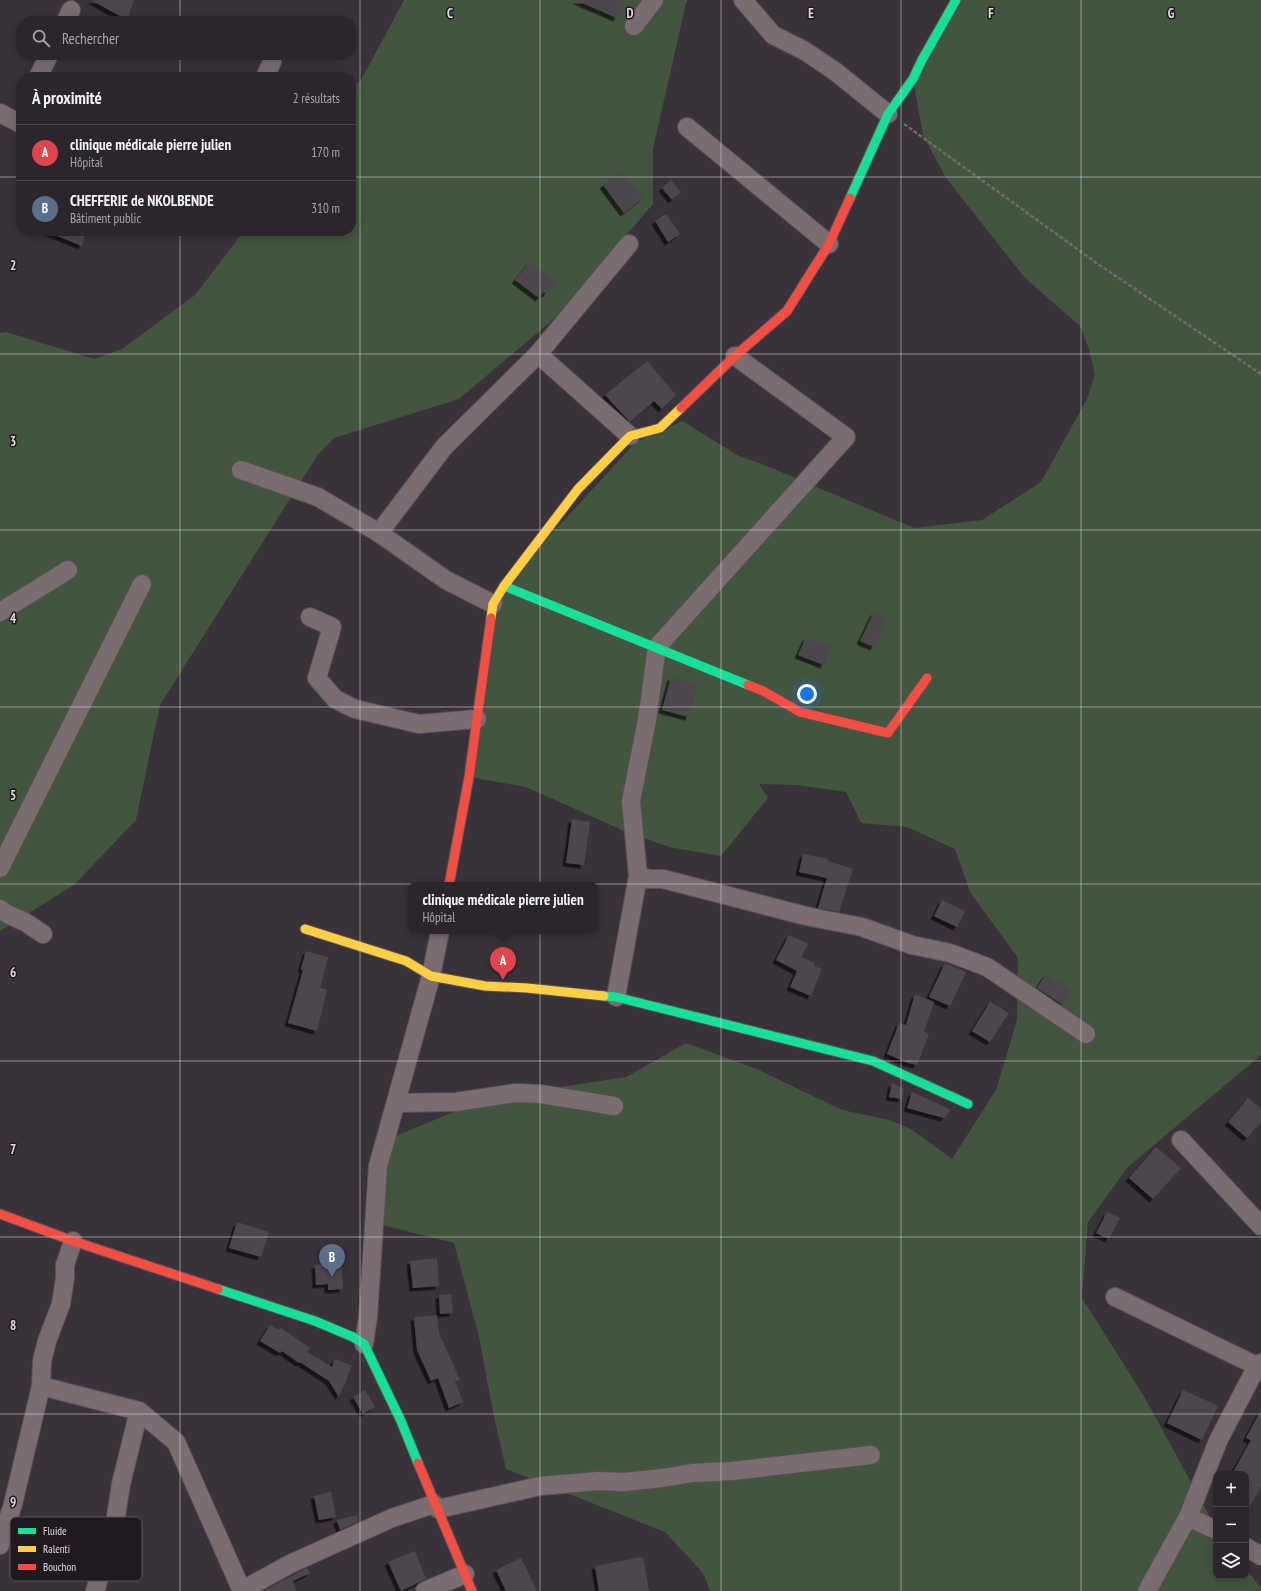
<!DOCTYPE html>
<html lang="fr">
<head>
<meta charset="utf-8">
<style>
  :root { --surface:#2c262c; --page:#342e34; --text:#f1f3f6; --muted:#a6a5a9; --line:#484348; --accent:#d6ab8b }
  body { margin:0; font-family:"PT Sans Narrow",sans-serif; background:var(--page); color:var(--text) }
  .controls { position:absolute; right:12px; bottom:12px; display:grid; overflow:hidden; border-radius:8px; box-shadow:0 2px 10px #0003 }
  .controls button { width:36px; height:36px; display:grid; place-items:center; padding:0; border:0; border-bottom:1px solid var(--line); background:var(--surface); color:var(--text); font:20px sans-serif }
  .you { position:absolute; left:807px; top:694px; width:14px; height:14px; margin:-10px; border:3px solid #fff; border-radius:50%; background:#1a73e8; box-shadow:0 0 0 6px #1a73e833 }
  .badge { display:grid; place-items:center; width:26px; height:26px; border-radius:50%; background:var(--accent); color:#fff; font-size:13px; font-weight:700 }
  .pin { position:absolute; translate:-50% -33px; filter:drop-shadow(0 1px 2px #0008) }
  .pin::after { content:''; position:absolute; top:21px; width:14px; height:12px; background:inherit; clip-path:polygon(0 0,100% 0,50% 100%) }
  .popup { position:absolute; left:408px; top:882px; width:190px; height:52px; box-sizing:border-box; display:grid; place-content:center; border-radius:8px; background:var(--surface); filter:drop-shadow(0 1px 3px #0005); font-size:13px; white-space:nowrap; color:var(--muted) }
  .popup b { font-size:15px; color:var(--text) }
  .popup::after { content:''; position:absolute; left:50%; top:100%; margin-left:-8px; border:8px solid transparent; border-top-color:var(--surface) }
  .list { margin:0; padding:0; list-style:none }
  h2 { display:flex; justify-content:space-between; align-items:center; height:52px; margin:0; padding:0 16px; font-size:17px }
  h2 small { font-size:13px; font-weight:400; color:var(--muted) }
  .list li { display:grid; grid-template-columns:26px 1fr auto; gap:12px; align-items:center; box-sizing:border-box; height:56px; padding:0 16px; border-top:1px solid var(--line) }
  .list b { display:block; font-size:15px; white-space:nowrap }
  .list p { margin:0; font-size:13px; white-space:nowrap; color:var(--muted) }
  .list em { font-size:13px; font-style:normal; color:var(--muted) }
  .icon { flex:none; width:22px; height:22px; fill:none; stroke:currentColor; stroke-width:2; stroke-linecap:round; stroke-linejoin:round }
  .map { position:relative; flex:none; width:1261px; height:1591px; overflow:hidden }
  .search { position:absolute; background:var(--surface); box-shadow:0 2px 10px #0003; left:16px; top:16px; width:340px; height:44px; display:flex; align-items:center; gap:10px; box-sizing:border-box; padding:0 14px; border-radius:16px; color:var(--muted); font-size:15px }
  .panel { position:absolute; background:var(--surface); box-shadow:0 2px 10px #0003; left:16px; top:72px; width:340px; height:164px; border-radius:16px }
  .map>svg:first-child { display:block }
  .green { fill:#42553d }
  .building { fill:#4e474e; filter:url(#shadow) }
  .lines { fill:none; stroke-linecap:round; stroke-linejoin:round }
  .street-casing { stroke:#575157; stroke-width:20 }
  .fast-casing { stroke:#575157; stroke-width:11 }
  .slow-casing { stroke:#575157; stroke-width:11 }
  .jam-casing { stroke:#575157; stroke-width:11 }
  .path { stroke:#73686d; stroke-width:2.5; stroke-dasharray:4 2; stroke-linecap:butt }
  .street { stroke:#7b6c70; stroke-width:18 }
  .fast { stroke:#16e098; stroke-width:9 }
  .slow { stroke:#ffcf43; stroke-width:9 }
  .jam { stroke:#f24e42; stroke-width:9 }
  .grid { fill:none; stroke:#e0d7e1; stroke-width:1; stroke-opacity:0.55 }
  .key { fill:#201920; stroke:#5a525a; stroke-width:1 }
  .key-label { font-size:11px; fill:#e0d7e1 }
  .grid-label { font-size:13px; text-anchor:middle; font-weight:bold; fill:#e0d7e1; stroke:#201920; stroke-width:3; stroke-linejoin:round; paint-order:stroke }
</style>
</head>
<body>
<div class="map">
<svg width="1261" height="1591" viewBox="0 0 1261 1591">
  <defs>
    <filter id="shadow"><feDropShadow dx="-3.5" dy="3.5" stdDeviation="0" flood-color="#0009"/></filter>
  </defs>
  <rect width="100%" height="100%" fill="#3a323a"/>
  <g class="green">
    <path d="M404,0H688L686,3L653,149V204L554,319L459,399L334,438L317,456L160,705L136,820L74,885L0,931V333L6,332L94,359L122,349L195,295L244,231H351V89L361,80Z"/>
    <path d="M956,0H1261V1055L1128,1167L1088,1222L1082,1298L1145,1398L1216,1528V1576H1246V1569L1261,1588V1591H710L703,1573L665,1532L506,1469L493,1412L479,1337L454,1243L366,1221L379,1143L463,1108L522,1093L626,1077L686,1043L757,1069L842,1110L890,1120L911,1129L952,1159L996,1090L1017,1020L1018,958L970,892L955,849L907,827L861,823L846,792L796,785L759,784L768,798L721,856L669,847L622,830L526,787L469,777L494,596L636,442L682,421L739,456L762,464L914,528L982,520L1041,482L1087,399L1095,374L1089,349L1080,326L1025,278L946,178L923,135L913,79Z"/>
  </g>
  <g class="building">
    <path d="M91,0H134L127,20Z"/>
    <path d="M575,0H625L617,18Z"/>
    <path d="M622,171L643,198L624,213L603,185Z"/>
    <path d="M671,180L681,192L672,200L662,188Z"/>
    <path d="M666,214L680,234L668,242L655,221Z"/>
    <path d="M45,231H86L82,246Z"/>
    <path d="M530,262L556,281L546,294L544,292L539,298L515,280Z"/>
    <path d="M647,361L676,395L662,409L654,401L630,422L605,395Z"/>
    <path d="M874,612L888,618L874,647L860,641Z"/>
    <path d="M806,637L831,646L824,665L798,655Z"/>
    <path d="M671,677L698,684L689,717L662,710Z"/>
    <path d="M572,819L590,822L584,865L566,863Z"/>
    <path d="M803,854L828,859V861L853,869L839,912L818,908L827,878L799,872Z"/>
    <path d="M942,900L965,911L957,927L934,916Z"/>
    <path d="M789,935L808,944L801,957L815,963L814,966L822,969L811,996L790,987L797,971L776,960Z"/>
    <path d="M306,951L328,957L320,988L327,990L317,1031L288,1023L303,970L301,969Z"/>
    <path d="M945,963L966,972L950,1006L929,997Z"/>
    <path d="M1046,974L1072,991L1063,1005L1037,988Z"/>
    <path d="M915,994L934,1002L924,1032L929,1034L917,1065L908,1063L887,1054L899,1023L906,1025Z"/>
    <path d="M990,1002L1009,1013L990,1042L972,1031Z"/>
    <path d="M892,1083L904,1089L902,1099L889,1097Z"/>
    <path d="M912,1092L949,1109V1112L944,1118L907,1108Z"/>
    <path d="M1248,1098L1261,1109V1122L1247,1138L1228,1122Z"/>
    <path d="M1156,1147L1181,1168L1153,1199L1129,1178Z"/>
    <path d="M1107,1212L1120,1218L1109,1239L1096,1233Z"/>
    <path d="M237,1222L269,1232L261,1257L229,1248Z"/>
    <path d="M437,1258L439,1286L413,1288L410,1261Z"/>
    <path d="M341,1262L343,1289L328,1290V1284L316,1285L315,1265Z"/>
    <path d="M451,1294L453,1313L440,1314L439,1295Z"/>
    <path d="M437,1315L439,1333L460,1380L455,1381L463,1402L449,1408L438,1378L431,1381L417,1350L414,1317Z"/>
    <path d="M270,1325L279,1330L281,1328L300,1341L310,1348L307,1352L332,1367L335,1359L352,1366L339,1397L329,1381L300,1362L299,1363L282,1351L280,1353L260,1341Z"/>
    <path d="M365,1390L375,1407L363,1414L353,1397Z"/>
    <path d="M1183,1390L1218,1406L1202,1440L1167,1423Z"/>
    <path d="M1261,1410V1486L1246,1514V1474H1232L1251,1440L1246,1438Z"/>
    <path d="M331,1492L336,1517L319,1520L314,1496Z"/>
    <path d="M357,1515L358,1522L340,1530L337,1520Z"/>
    <path d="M415,1551L426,1579L401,1591L388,1562Z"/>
    <path d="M643,1557L649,1591H599L595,1566Z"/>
    <path d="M521,1558L537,1591H506L496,1570Z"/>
    <path d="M307,1568L310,1573L293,1581L296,1591H263Z"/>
  </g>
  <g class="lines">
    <g class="street-casing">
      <g id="street">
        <path d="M743,0L773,35L805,51L836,72L888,114"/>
        <path d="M66,21L71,10"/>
        <path d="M634,26L654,0"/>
        <path d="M38,77L49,55"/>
        <path d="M265,77L272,62"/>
        <path d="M0,113L21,124"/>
        <path d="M687,127L829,244"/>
        <path d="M538,354L630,436"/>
        <path d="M241,470L318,497L379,533L446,580L493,604"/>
        <path d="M379,533L444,447L538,354L629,244"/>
        <path d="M0,612L68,570"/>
        <path d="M310,617L332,627L317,678L335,699L355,709L419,724L477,719"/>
        <path d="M0,868L142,584"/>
        <path d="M638,876L631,801L647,720L657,647L846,437L735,356"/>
        <path d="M0,909L7,914L25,922L43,934"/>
        <path d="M616,997L638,876L649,879H663L806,916L862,927L912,945L950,953L987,967L1086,1034"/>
        <path d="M396,1103L456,1102L515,1093L541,1094L614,1106"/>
        <path d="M1181,1140L1261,1226"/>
        <path d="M1115,1297L1261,1368"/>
        <path d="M364,1344L368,1317L378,1166L431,976L440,931"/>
        <path d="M41,1386L139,1411L176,1442L242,1591"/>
        <path d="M438,1509L540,1486L598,1481L624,1482L663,1478L692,1473L732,1471L871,1455"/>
        <path d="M1188,1517L1218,1441L1257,1366L1261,1363"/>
        <path d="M0,1545L13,1504L41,1386L42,1361L47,1341L61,1304L65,1278V1265L73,1241"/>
        <path d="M1246,1547L1261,1556"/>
        <path d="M95,1591L113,1536L121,1484L139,1411"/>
        <path d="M241,1591L290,1564L392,1518L434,1504"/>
        <path d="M425,1591L465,1574"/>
        <path d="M1147,1591L1188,1517L1216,1530"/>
      </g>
    </g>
    <g class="fast-casing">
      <g id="fast">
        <path d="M850,198L888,114L913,79L922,60L956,0"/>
        <path d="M504,586L748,685"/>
        <path d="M604,996L616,997L873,1061L968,1104"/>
        <path d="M218,1289L315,1321L353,1337L364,1344L401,1421L418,1463"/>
      </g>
    </g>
    <g class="slow-casing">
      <g id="slow">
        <path d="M491,618L493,604L504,586L578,489L630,436L660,428L681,408"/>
        <path d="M305,929L406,961L431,976L485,986L527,988L604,996"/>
      </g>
    </g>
    <g class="jam-casing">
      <g id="jam">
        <path d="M681,408L735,356L787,311L829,244L850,198"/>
        <path d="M748,685L763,691L800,712L888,733L927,678"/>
        <path d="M449,885L469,777L491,618"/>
        <path d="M0,1214L73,1241L218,1289"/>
        <path d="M418,1463L472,1591"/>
      </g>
    </g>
    <path class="path" d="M904,124L1098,264L1261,374"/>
    <use href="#street" class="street"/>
    <use href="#fast" class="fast"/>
    <use href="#slow" class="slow"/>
    <use href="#jam" class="jam"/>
  </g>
  <path class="grid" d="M180,0V21M360,0V1591M540,0V1591M721,0V1591M901,0V1591M1081,0V1591M180,55V77M0,177H21M351,177H1261M180,231V1591M0,354H1261M0,530H1261M0,707H1261M0,884H1261M0,1061H1261M0,1237H1261M0,1414H1261"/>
  <rect x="10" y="1517" width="132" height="64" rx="6" class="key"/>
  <rect x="18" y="1528" width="18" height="6" fill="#16e098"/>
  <rect x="18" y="1546" width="18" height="6" fill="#ffcf43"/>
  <rect x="18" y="1564" width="18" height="6" fill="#f24e42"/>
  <g class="key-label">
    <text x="43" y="1535">Fluide</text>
    <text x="43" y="1553">Ralenti</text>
    <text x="43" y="1571">Bouchon</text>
  </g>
  <g class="grid-label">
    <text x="450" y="18">C</text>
    <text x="630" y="18">D</text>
    <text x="811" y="18">E</text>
    <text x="991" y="18">F</text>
    <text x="1171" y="18">G</text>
    <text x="13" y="270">2</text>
    <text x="13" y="446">3</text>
    <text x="13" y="623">4</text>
    <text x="13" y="800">5</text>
    <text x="13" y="977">6</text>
    <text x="13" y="1154">7</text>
    <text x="13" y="1330">8</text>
    <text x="13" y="1507">9</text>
  </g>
</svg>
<div class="controls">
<button>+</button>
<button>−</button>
<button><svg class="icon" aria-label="layers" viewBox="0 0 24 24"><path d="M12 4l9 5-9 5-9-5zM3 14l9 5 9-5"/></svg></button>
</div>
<div class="you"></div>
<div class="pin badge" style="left:503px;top:980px;background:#e0444e">A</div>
<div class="popup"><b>clinique médicale pierre julien</b>Hôpital</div>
<div class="pin badge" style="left:332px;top:1277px;background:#5c6f8a">B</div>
<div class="search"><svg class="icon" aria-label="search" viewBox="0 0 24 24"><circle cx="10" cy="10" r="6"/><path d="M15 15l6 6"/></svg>Rechercher</div>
<section class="panel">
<h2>À proximité<small>2 résultats</small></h2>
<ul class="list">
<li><span class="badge" style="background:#e0444e">A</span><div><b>clinique médicale pierre julien</b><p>Hôpital</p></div><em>170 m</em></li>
<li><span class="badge" style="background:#5c6f8a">B</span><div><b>CHEFFERIE de NKOLBENDE</b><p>Bâtiment public</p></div><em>310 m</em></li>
</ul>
</section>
</div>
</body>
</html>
